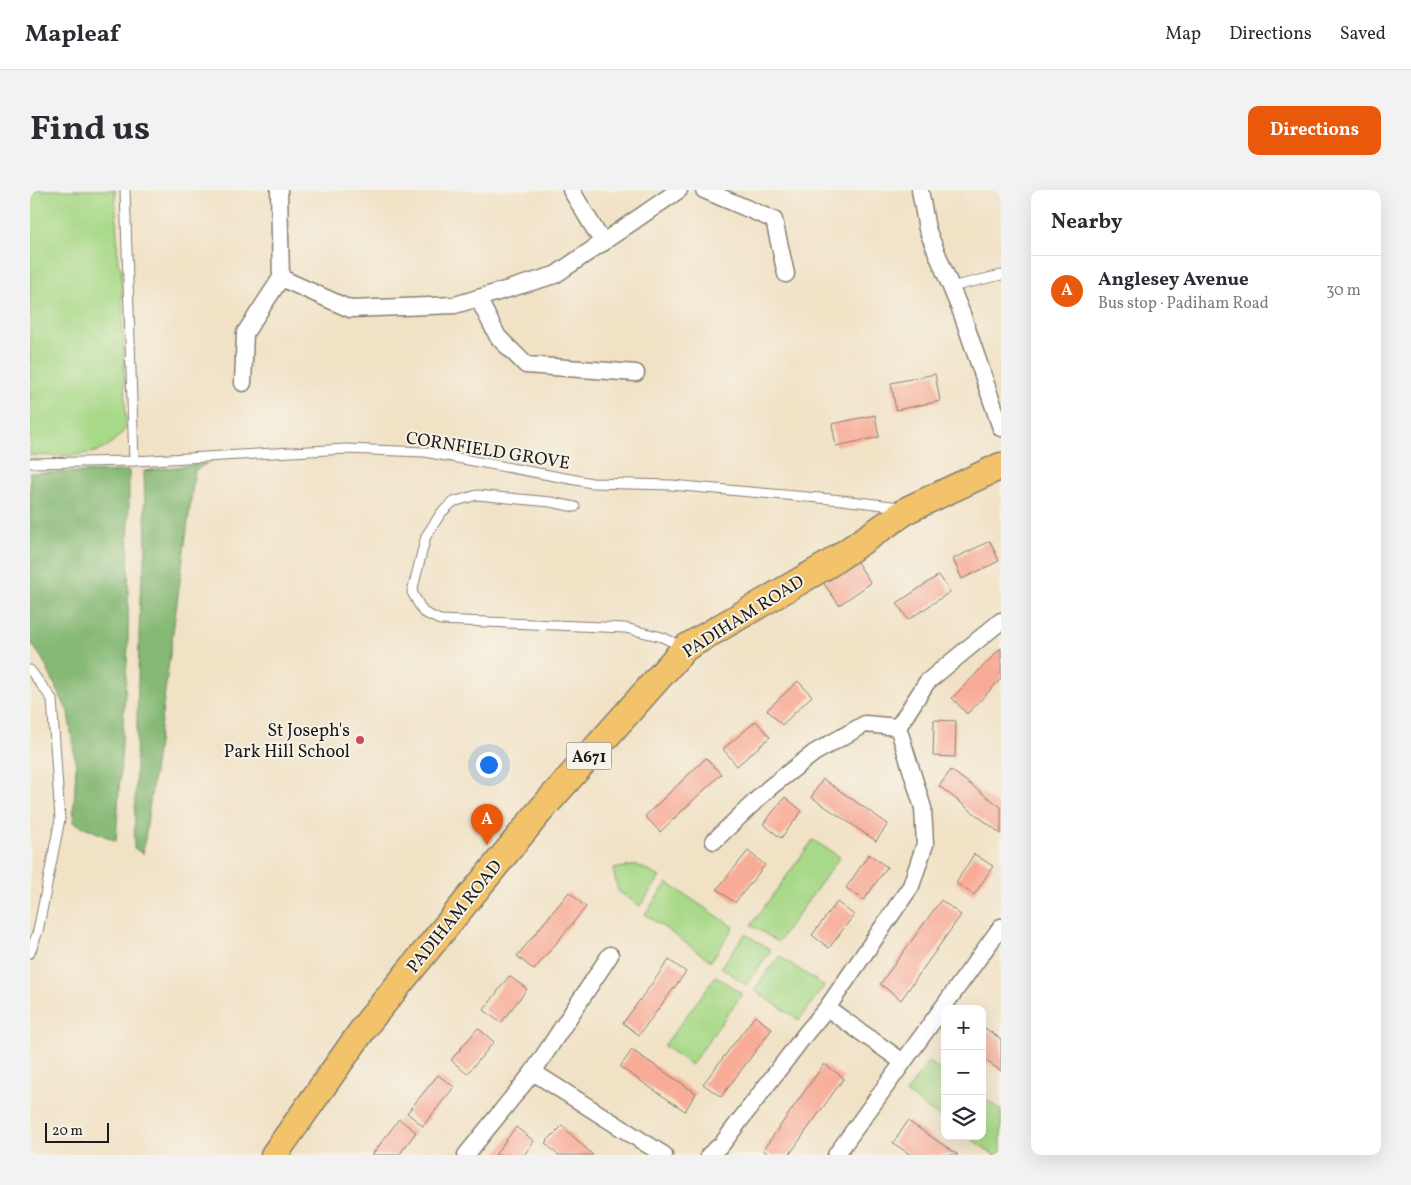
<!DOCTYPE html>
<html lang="en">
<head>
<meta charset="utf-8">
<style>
  :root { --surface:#fff; --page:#f2f2f3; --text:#2b2b33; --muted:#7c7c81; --line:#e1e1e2; --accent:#ea580c }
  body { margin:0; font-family:Vollkorn,serif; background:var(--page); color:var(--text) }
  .controls { position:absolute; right:15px; bottom:15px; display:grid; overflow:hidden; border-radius:10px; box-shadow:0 5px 20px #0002 }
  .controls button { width:45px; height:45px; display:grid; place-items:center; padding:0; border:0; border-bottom:1px solid var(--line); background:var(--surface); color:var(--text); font:25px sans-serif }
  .scale { position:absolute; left:15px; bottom:12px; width:64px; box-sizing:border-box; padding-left:5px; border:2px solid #1c1c1c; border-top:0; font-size:14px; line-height:18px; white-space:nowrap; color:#1c1c1c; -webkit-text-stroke:4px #f7f3e8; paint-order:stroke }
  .you { position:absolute; left:458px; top:574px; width:18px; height:18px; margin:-12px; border:4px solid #fff; border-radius:50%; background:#1a73e8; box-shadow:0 0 0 8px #1a73e833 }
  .badge { display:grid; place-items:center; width:32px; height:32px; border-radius:50%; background:var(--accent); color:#fff; font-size:16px; font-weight:700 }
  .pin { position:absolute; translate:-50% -41px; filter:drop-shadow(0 1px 2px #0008) }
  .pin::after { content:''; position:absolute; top:26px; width:18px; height:15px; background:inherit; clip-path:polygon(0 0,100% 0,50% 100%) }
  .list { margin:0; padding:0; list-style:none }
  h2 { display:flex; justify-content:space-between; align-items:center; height:65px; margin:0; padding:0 20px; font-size:21px }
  h2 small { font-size:16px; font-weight:400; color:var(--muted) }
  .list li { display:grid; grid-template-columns:32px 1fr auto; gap:15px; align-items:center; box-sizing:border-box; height:70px; padding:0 20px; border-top:1px solid var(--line) }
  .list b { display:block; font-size:19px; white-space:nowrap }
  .list p { margin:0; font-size:16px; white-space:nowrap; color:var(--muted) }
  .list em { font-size:16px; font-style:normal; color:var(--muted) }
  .icon { flex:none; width:28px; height:28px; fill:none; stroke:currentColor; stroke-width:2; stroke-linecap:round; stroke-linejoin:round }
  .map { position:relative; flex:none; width:971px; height:965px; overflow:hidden; border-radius:10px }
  header { display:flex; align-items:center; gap:30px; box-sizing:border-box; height:70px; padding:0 25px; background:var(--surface); border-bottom:1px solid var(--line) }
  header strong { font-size:24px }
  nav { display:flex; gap:28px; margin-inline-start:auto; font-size:18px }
  .intro { display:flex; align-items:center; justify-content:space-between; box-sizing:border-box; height:120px; padding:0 30px }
  h1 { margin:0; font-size:35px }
  .button { padding:12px 22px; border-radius:10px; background:var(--accent); color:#fff; font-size:18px; font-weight:700 }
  main { display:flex; gap:30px; padding:0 30px }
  aside { flex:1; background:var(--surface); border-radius:10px; box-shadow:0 5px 20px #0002 }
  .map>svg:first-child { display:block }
  .green { fill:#a8d988; stroke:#627a52 }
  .forest { fill:#86b974; stroke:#516a48 }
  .building { fill:#f8ac98 }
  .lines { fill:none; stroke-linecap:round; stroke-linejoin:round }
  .service-casing { stroke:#867f71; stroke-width:11 }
  .minor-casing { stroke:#867f71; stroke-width:19 }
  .primary-casing { stroke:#867f71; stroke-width:29 }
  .service { stroke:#fff; stroke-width:9 }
  .minor { stroke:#fff; stroke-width:16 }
  .primary { stroke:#f2c36a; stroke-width:26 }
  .poi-dot { fill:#d1495b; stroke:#f7f3e8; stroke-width:2 }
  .labels { text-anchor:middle; stroke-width:4; stroke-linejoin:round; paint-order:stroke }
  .shield { fill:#f7f3e8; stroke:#5e5c59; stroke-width:1 }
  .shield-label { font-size:16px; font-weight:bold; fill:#1c1c1c }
  .street-label { font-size:18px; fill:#1c1c1c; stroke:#f7f3e8 }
  .poi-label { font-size:18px; fill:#1c1c1c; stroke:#f7f3e8; text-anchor:end }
</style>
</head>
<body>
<header>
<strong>Mapleaf</strong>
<nav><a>Map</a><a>Directions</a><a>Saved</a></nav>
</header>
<div class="intro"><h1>Find us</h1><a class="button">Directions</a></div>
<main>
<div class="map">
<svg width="971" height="965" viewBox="0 0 971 965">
  <rect width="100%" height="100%" fill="#f7f3e8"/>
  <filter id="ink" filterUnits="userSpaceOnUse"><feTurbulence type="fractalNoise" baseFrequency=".02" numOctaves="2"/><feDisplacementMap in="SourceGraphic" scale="10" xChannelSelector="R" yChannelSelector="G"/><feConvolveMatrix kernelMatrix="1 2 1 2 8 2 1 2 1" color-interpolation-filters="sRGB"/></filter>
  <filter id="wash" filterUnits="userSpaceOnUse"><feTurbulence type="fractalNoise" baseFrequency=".0096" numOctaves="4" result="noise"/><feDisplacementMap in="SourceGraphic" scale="20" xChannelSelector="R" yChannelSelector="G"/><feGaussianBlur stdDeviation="1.12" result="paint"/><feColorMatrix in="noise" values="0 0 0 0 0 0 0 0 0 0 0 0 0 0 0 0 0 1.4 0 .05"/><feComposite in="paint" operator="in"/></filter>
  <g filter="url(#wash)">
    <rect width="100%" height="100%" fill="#f1e2c6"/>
    <g class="green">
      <path d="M0,0H85L88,74L91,78L96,238C89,246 83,253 73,259C58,267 17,266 0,265Z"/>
      <path d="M783,650L810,667L748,752L721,735Z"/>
      <path d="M607,675L630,687L610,716L588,701L583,679Z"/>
      <path d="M637,693L704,737L681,771L615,724Z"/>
      <path d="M715,744L741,760L716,795L691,777Z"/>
      <path d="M749,766L794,796L769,830L724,800Z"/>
      <path d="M686,786L712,804L661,875L634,856Z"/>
      <path d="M898,872L915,883V931L876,903Z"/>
      <path d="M952,907L971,920V965H964L937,946H952Z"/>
    </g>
    <g class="forest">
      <path d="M178,273L165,280L113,664L104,658L110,406L116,360L114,281Z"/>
      <path d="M99,281L98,455L86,651L43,632L46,577L38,522L12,468L0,452V283Z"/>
    </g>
    <g id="blocks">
      <g class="building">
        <path d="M905,184L910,211L866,220L861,193Z"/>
        <path d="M845,225L849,247L806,256L802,234Z"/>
        <path d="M960,351L969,371L932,389L923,369Z"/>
        <path d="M825,369L841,393L809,415L793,392Z"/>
        <path d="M909,385L920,402L878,430L867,413Z"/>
        <path d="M971,458V489L937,524L922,508Z"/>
        <path d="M768,491L782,506L752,535L737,520Z"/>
        <path d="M904,530L926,531L925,567L903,566Z"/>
        <path d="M726,531L740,547L707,576L693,559Z"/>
        <path d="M676,568L691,584L630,642L615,626Z"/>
        <path d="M921,580L971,617V644L909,596Z"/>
        <path d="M793,589L858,634L846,651L781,607Z"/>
        <path d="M755,607L772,621L751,648L733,634Z"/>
        <path d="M718,661L735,675L705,713L687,699Z"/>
        <path d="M839,664L857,677L834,710L816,698Z"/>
        <path d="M944,664L963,676L944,705L926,693Z"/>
        <path d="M539,702L556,717L504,780L487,766Z"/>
        <path d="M911,710L931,725L871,810L850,794Z"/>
        <path d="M807,712L824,725L799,758L782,745Z"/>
        <path d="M639,770L656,782L609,845L593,833Z"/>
        <path d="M479,786L497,799L471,833L454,820Z"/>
        <path d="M725,826L742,839L691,907L673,894Z"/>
        <path d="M952,836L971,849V881L952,868Z"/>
        <path d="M448,838L464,852L437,884L421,870Z"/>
        <path d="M602,860L666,903L655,921L590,877Z"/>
        <path d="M794,874L814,888L759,965H740L733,960Z"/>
        <path d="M408,885L424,897L393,936L377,923Z"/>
        <path d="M369,929L386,942L369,965H342Z"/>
        <path d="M878,931L928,965H881L863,953Z"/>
        <path d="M532,936L563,965H528L515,953Z"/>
        <path d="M486,937L504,951L494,965H465Z"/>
      </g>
    </g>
  </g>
  <g filter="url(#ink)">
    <use href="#blocks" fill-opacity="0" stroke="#867f71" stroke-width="1"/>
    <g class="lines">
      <g class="service-casing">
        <g id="service">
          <path d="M95,0L104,271"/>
          <path d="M921,97L971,85"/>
          <path d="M0,273L104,271L315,259L395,262L562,293L641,295L812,310L870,317"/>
          <path d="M545,317L521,312L447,305L423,312L411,323L396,346L382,402L393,422L410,430L595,438L632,447L653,457"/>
          <path d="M0,480L22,509L30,629L8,741L0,763"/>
        </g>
      </g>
      <g class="minor-casing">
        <g id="minor">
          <path d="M249,0L251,88L320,119L425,115L525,85L649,0"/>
          <path d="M541,0L573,53"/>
          <path d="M674,0L744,30L756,84"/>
          <path d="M890,0L897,39L932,124L971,238"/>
          <path d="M448,108L468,147L496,175L606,183"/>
          <path d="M213,193L215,143L251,88"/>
          <path d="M684,651L739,598L784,563L835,534L868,537L897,492L971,431"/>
          <path d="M797,818L873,872"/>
          <path d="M503,882L634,965"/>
          <path d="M436,965L503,882L580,765"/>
          <path d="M679,965L692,954L777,842L797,818L881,696L895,654L893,618L868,537"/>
          <path d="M806,965L971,737"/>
        </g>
      </g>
      <g class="primary-casing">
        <path id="primary" d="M244,965L339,831L510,621L655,458L799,374L879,319L971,276"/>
      </g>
      <use href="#service" class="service"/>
      <use href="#minor" class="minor"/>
      <use href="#primary" class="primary"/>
    </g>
  </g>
  <circle class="poi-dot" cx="330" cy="550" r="5"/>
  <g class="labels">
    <rect class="shield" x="536.5" y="552.5" width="45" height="27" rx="4"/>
    <g class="shield-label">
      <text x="559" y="572">A671</text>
    </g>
    <g class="street-label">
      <text transform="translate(458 260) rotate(9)" y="6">CORNFIELD GROVE</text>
      <text transform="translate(713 426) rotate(-32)" y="6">PADIHAM ROAD</text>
      <text transform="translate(424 726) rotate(-51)" y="6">PADIHAM ROAD</text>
    </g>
    <g class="poi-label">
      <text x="320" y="546">St Joseph's<tspan x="320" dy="21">Park Hill School</tspan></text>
    </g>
  </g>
</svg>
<div class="controls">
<button>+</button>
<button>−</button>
<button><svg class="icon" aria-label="layers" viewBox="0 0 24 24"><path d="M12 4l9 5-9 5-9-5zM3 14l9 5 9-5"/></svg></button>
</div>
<div class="scale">20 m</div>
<div class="you"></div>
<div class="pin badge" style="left:457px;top:655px">A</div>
</div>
<aside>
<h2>Nearby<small></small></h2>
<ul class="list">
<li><span class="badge">A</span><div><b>Anglesey Avenue</b><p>Bus stop · Padiham Road</p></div><em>30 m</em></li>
</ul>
</aside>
</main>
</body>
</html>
